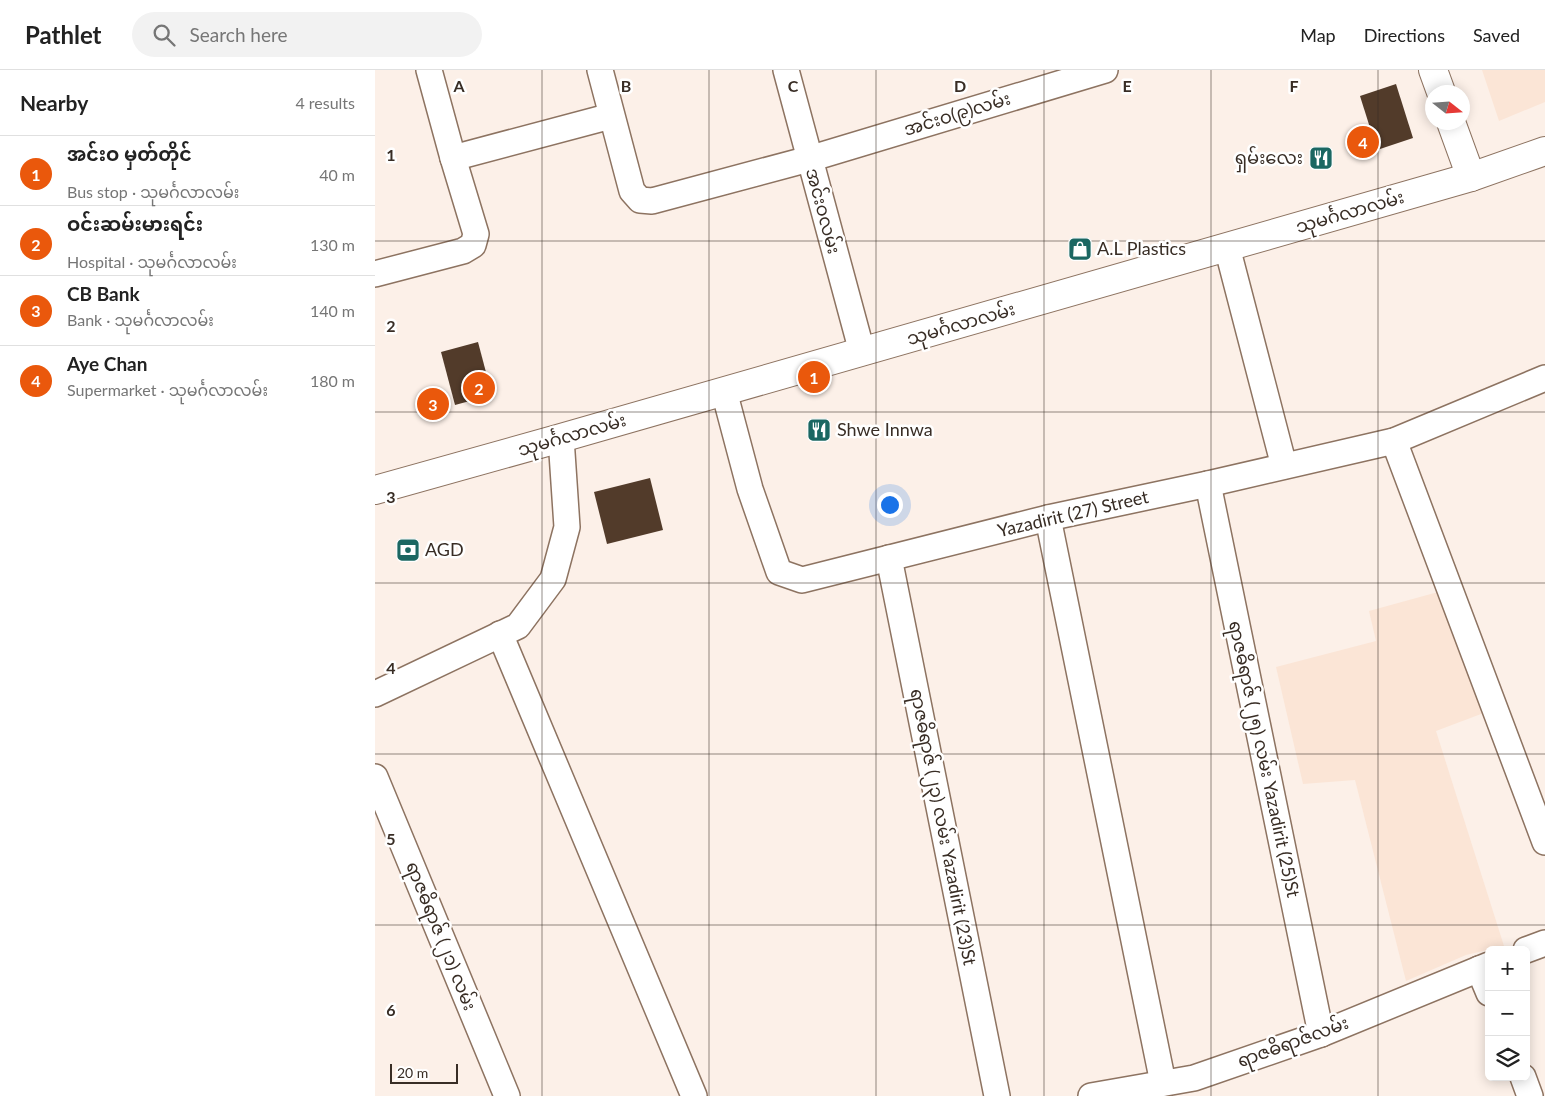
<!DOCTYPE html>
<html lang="en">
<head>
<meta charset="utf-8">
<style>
  :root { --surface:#fff; --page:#f2f2f2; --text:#222; --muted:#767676; --line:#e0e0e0; --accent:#ea580c }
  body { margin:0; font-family:Lato,"Noto Sans Myanmar",sans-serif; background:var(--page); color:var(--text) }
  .controls { position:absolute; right:15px; bottom:15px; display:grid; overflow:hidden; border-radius:8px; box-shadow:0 2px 12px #0003 }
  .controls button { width:45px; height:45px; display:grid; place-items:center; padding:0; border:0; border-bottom:1px solid var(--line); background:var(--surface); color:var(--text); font:25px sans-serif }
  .compass { position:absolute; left:1050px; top:15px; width:45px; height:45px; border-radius:50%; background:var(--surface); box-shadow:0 2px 12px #0003; rotate:107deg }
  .scale { position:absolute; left:15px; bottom:12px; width:68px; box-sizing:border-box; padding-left:5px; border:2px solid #382d25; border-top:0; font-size:14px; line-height:18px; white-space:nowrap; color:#382d25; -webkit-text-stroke:4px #fff; paint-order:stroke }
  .you { position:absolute; left:514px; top:434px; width:18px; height:18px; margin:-12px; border:4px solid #fff; border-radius:50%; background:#1a73e8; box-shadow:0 0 0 8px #1a73e833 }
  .badge { display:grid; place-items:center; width:32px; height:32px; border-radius:50%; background:var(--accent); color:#fff; font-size:16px; font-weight:700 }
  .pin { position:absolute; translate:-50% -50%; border:2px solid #fff; box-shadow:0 1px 5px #0006 }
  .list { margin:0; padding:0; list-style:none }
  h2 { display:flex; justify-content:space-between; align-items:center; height:65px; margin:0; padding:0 20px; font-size:21px }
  h2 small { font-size:16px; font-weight:400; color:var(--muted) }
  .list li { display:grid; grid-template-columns:32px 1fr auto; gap:15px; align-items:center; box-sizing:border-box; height:70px; padding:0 20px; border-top:1px solid var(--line) }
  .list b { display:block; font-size:19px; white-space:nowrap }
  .list p { margin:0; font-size:16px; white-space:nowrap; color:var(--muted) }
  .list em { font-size:16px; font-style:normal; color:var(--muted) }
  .icon { flex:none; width:28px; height:28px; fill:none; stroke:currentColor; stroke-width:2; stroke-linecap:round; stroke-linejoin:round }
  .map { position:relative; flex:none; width:1170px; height:1026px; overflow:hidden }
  header { display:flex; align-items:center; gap:30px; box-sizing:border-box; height:70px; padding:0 25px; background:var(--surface); border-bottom:1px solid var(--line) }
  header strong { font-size:24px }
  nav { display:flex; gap:28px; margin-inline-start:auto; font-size:18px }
  .search { width:350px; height:45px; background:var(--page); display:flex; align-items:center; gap:12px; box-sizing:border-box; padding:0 18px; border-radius:28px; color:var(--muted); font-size:19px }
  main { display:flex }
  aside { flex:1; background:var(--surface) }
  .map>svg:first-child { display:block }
  .built { fill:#fbe5d6 }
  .building { fill:#523b2a }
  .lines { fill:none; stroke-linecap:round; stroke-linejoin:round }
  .minor-casing { stroke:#8d7361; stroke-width:28 }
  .major-casing { stroke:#8d7361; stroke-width:30 }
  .minor { stroke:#fff; stroke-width:25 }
  .major { stroke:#fff; stroke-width:28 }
  .grid { fill:none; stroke:#382d25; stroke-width:1; stroke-opacity:0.55 }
  .labels { text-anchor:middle; stroke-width:5; stroke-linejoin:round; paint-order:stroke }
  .street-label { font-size:18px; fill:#382d25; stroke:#fff }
  .poi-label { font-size:18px; fill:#382d25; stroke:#fff; text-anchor:start }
  .grid-label { font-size:16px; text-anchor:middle; font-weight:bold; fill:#382d25; stroke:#fff; stroke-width:5; stroke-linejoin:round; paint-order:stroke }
</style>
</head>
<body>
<header>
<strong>Pathlet</strong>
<div class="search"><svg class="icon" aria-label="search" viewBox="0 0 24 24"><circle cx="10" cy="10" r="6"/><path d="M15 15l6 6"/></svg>Search here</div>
<nav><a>Map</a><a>Directions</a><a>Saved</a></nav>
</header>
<main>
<aside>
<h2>Nearby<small>4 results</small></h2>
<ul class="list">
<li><span class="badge">1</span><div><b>အင်းဝ မှတ်တိုင်</b><p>Bus stop · သုမင်္ဂလာလမ်း</p></div><em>40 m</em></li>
<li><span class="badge">2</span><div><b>ဝင်းဆမ်းမားရင်း</b><p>Hospital · သုမင်္ဂလာလမ်း</p></div><em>130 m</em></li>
<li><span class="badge">3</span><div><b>CB Bank</b><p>Bank · သုမင်္ဂလာလမ်း</p></div><em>140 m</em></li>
<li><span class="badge">4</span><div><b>Aye Chan</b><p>Supermarket · သုမင်္ဂလာလမ်း</p></div><em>180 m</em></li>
</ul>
</aside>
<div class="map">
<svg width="1170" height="1026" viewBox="0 0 1170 1026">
  <rect width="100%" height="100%" fill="#fcf0e8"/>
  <g class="built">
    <path d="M1107,0H1170V32L1124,51Z"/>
    <path d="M1063,522L1114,641L1061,661L1129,876L1091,885L1031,911L980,710L928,714L901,597L1001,571L994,541Z"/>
  </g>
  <g class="building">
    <path d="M1021,14L1038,68L1002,80L985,26Z"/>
    <path d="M103,272L117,325L80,335L66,282Z"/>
    <path d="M275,408L288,460L232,474L219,422Z"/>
  </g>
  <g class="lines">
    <g class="minor-casing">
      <g id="minor">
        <path d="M225,0L257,121L265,130L277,131L434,89L730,0"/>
        <path d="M411,0L487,282"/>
        <path d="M78,88L236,46"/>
        <path d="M852,177L909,396"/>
        <path d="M0,204L88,181L98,175L101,164L78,88L54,0"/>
        <path d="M349,321L375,419L404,502L427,510L673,448L833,414L1019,371L1170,308"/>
        <path d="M1019,371L1170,772"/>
        <path d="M833,414L946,964"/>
        <path d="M673,448L788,1013"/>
        <path d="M514,488L622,1026"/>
        <path d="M125,564L319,1026"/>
        <path d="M0,624L143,556L178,509L192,457L186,368"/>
        <path d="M0,707L132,1026"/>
        <path d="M1151,880L1170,873"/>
        <path d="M1104,899L1114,923"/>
        <path d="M1148,1007L1155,1026"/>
        <path d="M716,1026L819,1008L946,964L1114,895"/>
      </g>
    </g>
    <g class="major-casing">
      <g id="major">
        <path d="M1058,0L1066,22"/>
        <path d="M1076,52L1096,107"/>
        <path d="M0,420L186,368L1096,107L1170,81"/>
      </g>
    </g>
    <use href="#minor" class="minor"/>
    <use href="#major" class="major"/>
  </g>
  <path class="grid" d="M167,0V1026M334,0V1026M501,0V1026M669,0V1026M836,0V1026M1003,0V1026M0,171H1170M0,342H1170M0,513H1170M0,684H1170M0,855H1170"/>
  <defs>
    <g id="restaurant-square" transform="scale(1.25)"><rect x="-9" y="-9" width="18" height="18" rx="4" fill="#1b6762" stroke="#fff"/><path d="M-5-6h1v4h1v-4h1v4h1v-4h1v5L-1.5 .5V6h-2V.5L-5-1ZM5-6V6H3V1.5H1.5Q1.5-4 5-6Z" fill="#fff"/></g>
    <g id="shop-square" transform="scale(1.25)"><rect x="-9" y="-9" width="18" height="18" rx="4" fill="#1b6762" stroke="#fff"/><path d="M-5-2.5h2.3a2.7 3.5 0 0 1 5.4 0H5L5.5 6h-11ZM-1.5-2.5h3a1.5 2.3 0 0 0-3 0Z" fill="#fff"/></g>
    <g id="bank-square" transform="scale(1.25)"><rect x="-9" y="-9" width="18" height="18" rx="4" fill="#1b6762" stroke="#fff"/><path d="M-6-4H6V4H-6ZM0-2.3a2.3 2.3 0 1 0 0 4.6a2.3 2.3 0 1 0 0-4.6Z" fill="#fff"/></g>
  </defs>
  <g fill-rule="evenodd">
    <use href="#restaurant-square" x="946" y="88"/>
    <use href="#shop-square" x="705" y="179"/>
    <use href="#restaurant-square" x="444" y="360"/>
    <use href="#bank-square" x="33" y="480"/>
  </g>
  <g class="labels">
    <g class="street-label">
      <text transform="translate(582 44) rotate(-17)" y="6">အင်းဝ(၉)လမ်း</text>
      <text transform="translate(448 141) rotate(75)" y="6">အင်းဝလမ်း</text>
      <text transform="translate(975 142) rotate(-16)" y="6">သုမင်္ဂလာလမ်း</text>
      <text transform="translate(586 254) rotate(-16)" y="6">သုမင်္ဂလာလမ်း</text>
      <text transform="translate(197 365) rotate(-16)" y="6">သုမင်္ဂလာလမ်း</text>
      <text transform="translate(698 444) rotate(-13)" y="6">Yazadirit (27) Street</text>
      <text transform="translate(889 689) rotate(78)" y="6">ရာဇဓိရာဇ် (၂၅) လမ်း Yazadirit (25)St</text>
      <text transform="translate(568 757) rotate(79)" y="6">ရာဇဓိရာဇ် (၂၃) လမ်း Yazadirit (23)St</text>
      <text transform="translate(66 866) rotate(68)" y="6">ရာဇဓိရာဇ် (၂၁) လမ်း</text>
      <text transform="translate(918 972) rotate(-20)" y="6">ရာဇဓိရာဇ်လမ်း</text>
    </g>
    <g class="poi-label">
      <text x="928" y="94" text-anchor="end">ရှမ်းလေး</text>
      <text x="722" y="185">A.L Plastics</text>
      <text x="462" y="366">Shwe Innwa</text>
      <text x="50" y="486">AGD</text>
    </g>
  </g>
  <g class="grid-label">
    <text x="84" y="22">A</text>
    <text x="251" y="22">B</text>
    <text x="418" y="22">C</text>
    <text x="585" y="22">D</text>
    <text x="752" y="22">E</text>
    <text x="919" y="22">F</text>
    <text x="16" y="91">1</text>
    <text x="16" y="262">2</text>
    <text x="16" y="433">3</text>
    <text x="16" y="604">4</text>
    <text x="16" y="775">5</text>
    <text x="16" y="946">6</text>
  </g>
</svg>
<div class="controls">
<button>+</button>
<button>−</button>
<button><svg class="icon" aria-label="layers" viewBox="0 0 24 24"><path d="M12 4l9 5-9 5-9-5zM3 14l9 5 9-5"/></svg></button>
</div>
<svg class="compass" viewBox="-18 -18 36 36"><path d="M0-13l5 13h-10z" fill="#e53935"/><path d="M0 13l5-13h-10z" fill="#767676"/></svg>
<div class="scale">20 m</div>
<div class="you"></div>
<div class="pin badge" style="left:439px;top:307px">1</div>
<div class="pin badge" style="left:104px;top:318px">2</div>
<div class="pin badge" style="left:58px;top:334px">3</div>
<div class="pin badge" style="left:988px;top:72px">4</div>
</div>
</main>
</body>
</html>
